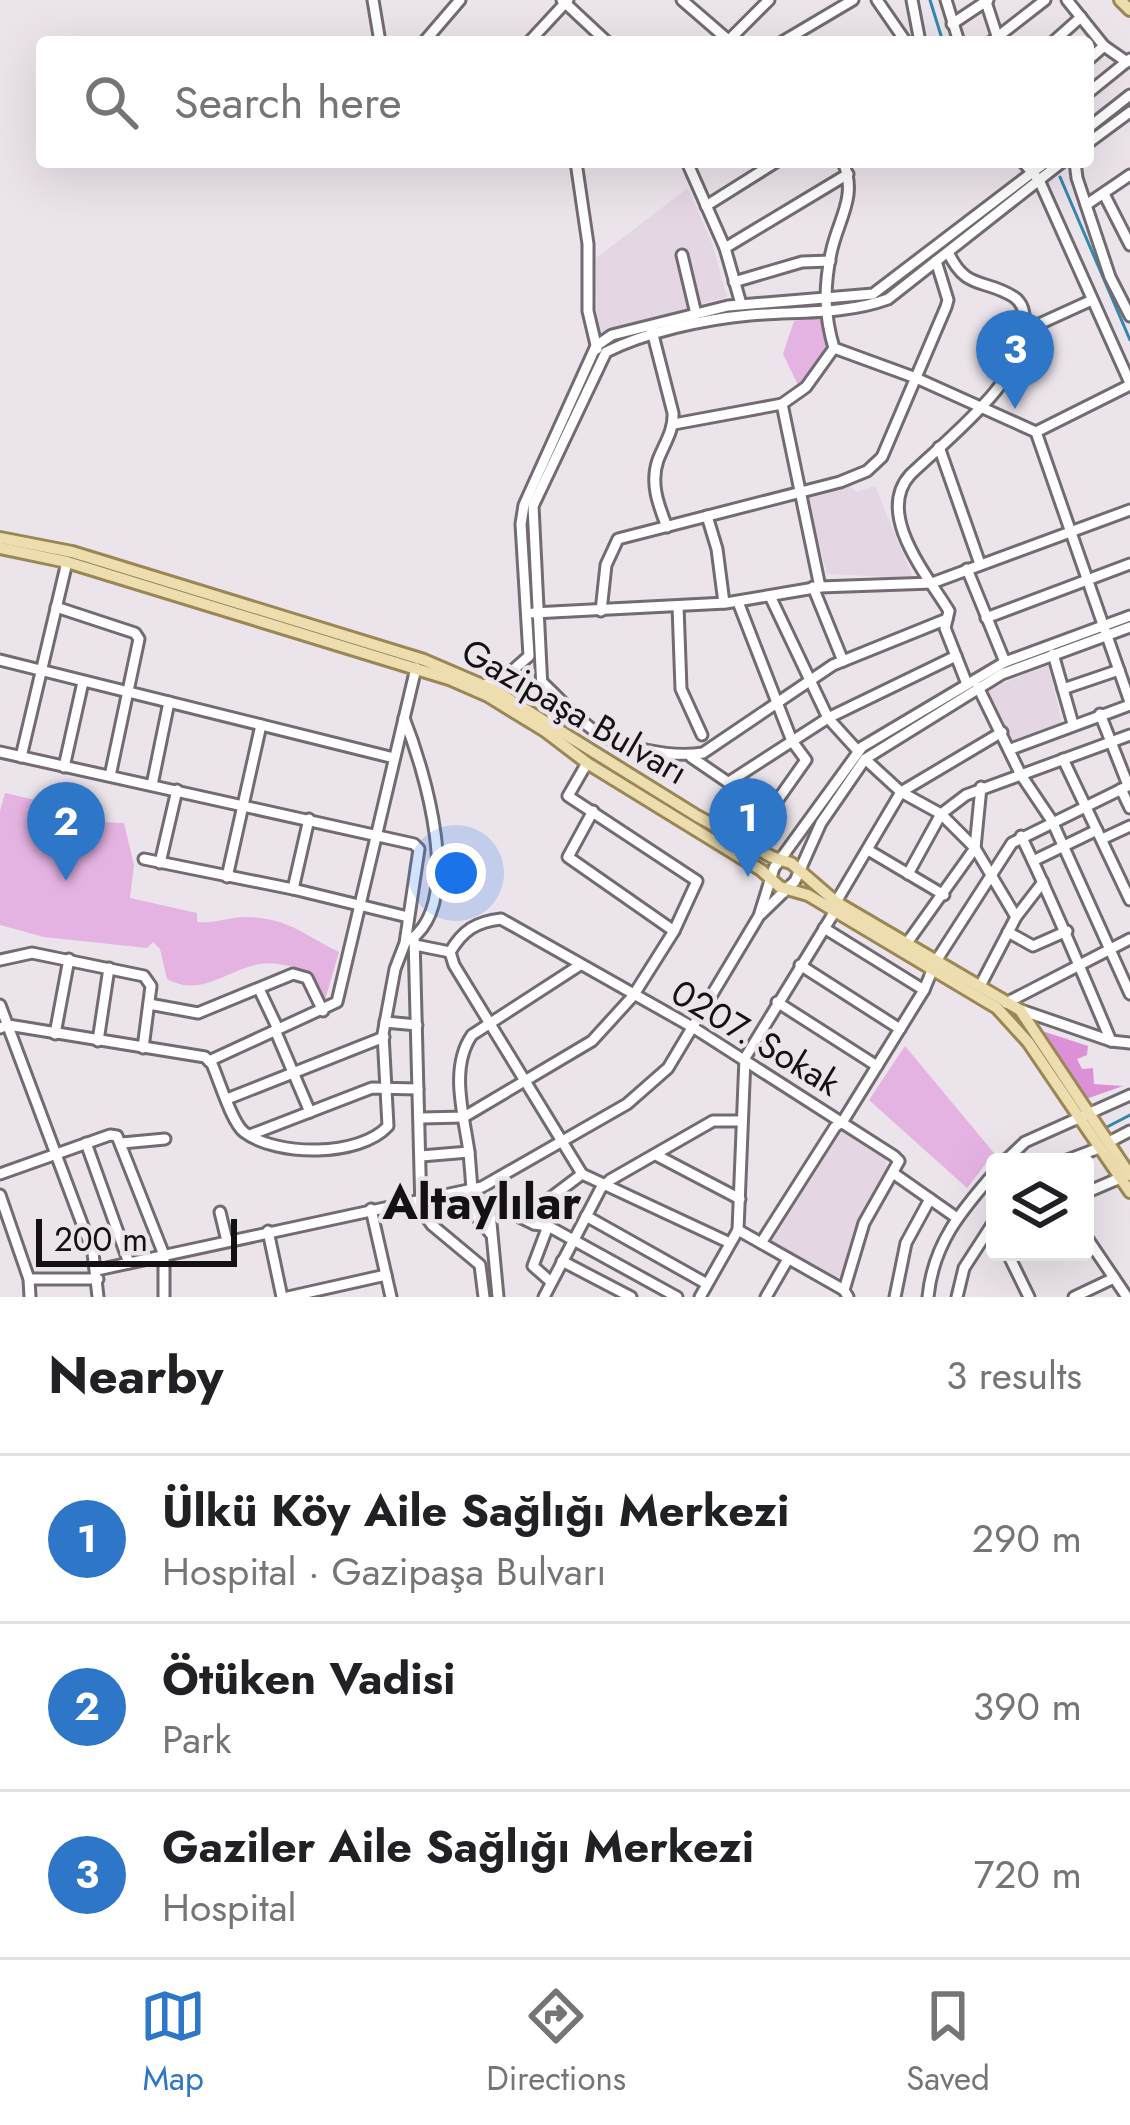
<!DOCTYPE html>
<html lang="en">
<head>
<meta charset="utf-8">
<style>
  :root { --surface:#fff; --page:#f2f2f2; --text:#202124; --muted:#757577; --line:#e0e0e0; --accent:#2e76c7 }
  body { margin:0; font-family:Jost,sans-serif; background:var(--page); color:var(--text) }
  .controls { position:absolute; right:36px; bottom:36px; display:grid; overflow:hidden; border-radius:12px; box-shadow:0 12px 48px #0002 }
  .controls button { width:108px; height:108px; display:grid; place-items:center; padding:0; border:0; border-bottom:3px solid var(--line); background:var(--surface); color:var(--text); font:60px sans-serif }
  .scale { position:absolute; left:36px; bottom:30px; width:201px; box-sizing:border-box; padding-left:12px; border:6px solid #141114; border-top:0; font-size:33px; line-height:42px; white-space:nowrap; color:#141114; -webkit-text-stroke:9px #ece4eb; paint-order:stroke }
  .you { position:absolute; left:456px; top:873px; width:42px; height:42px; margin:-30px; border:9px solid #fff; border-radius:50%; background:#1a73e8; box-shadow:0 0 0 18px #1a73e833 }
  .badge { display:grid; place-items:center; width:78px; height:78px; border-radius:50%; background:var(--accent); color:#fff; font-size:39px; font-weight:700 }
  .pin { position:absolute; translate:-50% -99px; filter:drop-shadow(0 3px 6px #0008) }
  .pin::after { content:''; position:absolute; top:63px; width:42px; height:36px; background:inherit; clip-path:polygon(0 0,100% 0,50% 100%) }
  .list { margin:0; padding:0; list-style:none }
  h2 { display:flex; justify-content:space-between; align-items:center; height:156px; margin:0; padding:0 48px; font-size:51px }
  h2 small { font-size:39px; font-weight:400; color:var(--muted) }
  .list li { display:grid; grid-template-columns:78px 1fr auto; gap:36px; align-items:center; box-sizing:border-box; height:168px; padding:0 48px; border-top:3px solid var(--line) }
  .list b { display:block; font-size:45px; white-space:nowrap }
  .list p { margin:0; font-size:39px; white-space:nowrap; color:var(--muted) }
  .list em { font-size:39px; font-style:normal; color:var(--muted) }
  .icon { flex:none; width:66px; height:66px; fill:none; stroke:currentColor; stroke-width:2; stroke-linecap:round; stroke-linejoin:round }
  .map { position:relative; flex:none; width:1130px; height:1297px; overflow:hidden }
  .search { position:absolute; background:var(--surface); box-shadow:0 12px 48px #0002; left:36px; right:36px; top:36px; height:132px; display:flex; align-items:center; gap:30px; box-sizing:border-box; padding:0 42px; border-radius:12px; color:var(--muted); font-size:45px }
  .sheet { height:660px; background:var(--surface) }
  nav { display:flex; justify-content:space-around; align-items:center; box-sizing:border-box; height:168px; border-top:3px solid var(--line); background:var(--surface); font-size:33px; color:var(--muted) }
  nav a { display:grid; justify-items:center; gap:6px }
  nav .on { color:var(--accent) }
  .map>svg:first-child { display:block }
  .built { fill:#e4d6e3 }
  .green { fill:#e5b3e2 }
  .forest { fill:#db90d8 }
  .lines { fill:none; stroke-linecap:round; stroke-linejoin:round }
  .stream { stroke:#3387ad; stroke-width:3 }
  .minor-casing { stroke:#726b72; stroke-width:15 }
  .major-casing { stroke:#9a8756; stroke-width:16 }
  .minor { stroke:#fff; stroke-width:9 }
  .major { stroke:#eeddaf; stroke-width:10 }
  .labels { text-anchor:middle; stroke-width:9; stroke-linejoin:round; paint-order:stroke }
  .street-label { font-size:36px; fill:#141114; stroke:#ece4eb }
  .district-label { font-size:48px; font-weight:bold; fill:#141114; stroke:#ece4eb }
</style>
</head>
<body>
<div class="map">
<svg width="1130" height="1297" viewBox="0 0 1130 1297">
  <rect width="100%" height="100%" fill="#ece4eb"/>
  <g class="built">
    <path d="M688,188L712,243L727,297L597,333L596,258Z"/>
    <path d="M848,485L857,492L875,486L913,578L827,574L806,495Z"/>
    <path d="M1048,664L1062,723L1013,744L988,690Z"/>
    <path d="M839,1130L884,1155L888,1170L854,1228L841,1276L834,1278L768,1244Z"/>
  </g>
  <g class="green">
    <path d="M822,316L829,342L799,387L783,354L794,321Z"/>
    <path d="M5,793L57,805L56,811L102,822L124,823L134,865L130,898L197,913V922C214,924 229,917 247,917C289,918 305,936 339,952L325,1000L308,972C294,967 275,961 260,964C226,970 202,998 167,979L160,949L153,942L147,948L44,937L0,925V811Z"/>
    <path d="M905,1046L994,1153L967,1188L869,1100Z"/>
  </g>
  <path class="forest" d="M1039,1030L1088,1046L1087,1055L1077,1059L1082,1069L1093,1068L1094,1084L1123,1086L1086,1099Z"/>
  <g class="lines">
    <g class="stream">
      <path d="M930,0L943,42"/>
      <path d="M1060,177L1130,340"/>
      <path d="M1105,1128L1130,1115"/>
    </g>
    <g class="minor-casing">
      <g id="minor">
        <path d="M373,0L380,42"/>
        <path d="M562,0L607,42"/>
        <path d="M682,0L727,39"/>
        <path d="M877,0L906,42"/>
        <path d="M912,0L920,42"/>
        <path d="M946,0L959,42"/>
        <path d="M1067,0L1104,46L1127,62"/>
        <path d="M986,2L999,42"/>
        <path d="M952,24L988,0"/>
        <path d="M424,42L460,0"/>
        <path d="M529,42L568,0"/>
        <path d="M727,42L769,0"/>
        <path d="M782,42L853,0"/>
        <path d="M991,42L1045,0"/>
        <path d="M1053,42L1081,17"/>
        <path d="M1088,60L1104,46"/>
        <path d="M1088,93L1130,59"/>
        <path d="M1088,128L1130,95"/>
        <path d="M1088,143L1130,112"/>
        <path d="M576,162L588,244V311L597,349"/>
        <path d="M687,162L725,248L741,304"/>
        <path d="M843,162C858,197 838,219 831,253C824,287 824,315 834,348L916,378L1036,432L1130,702"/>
        <path d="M1023,162L1039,180L1130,383"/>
        <path d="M1075,162L1077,178L1110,277L1130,316"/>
        <path d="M1104,194L1130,245"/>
        <path d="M1086,205L1130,175"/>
        <path d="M706,206L776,162"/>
        <path d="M725,248L848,174"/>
        <path d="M948,252C966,291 984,278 1014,297C1023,303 1024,312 1025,322C1030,376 947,439 910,475C875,514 927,575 949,611L945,628L967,684"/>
        <path d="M682,255L696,314"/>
        <path d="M734,282L802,262L830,261"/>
        <path d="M1026,330L1092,300"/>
        <path d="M652,331L673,413C674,431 664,444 658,460C650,483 658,504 667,527"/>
        <path d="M782,404L820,587"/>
        <path d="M674,424L782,404L806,387L834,348"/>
        <path d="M1036,432L1130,385"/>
        <path d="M939,447L980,564"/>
        <path d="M707,516L717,549L724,603"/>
        <path d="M967,569L1005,662"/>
        <path d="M813,587L843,661"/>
        <path d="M770,596L828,718L858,751"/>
        <path d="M678,606L681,689L702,735"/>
        <path d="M56,607L135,633L139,639L110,776"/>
        <path d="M601,611L606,565L618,539L840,482L867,471L882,457L946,307L948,300L936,261"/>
        <path d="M533,613L726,603L820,587L932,583L1130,510"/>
        <path d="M986,618L1130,564"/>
        <path d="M1053,654L1073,724"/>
        <path d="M0,660L394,758"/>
        <path d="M543,683C559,698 575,716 592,729C620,748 671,758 703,753L833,665L947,619"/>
        <path d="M485,685L505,677L529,656L521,524L524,505L596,346L612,335L728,306L873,294L1046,162"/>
        <path d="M978,687L1021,775L1052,821L1130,994"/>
        <path d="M1063,689L1119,670"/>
        <path d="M1100,714L1128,785"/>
        <path d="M404,718C424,769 465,902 410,940"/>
        <path d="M558,730L542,689L533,506L606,352C646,332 705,319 750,315C796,311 844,315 888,299L1062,162"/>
        <path d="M1011,749L1130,705"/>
        <path d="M0,752L414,844L419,849L405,943L395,969L383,1034L388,1126C360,1157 277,1157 244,1132C232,1123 219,1080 212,1064L205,1057L8,1025L0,1028"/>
        <path d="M21,757L67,562"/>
        <path d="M691,757L770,811L806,760L792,741L738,602"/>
        <path d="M865,759L901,792L941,814L975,848L1016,917"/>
        <path d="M1063,759L1130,900"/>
        <path d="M64,767L83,682"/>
        <path d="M729,782L828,718L956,656"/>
        <path d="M152,785L169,702"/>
        <path d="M1121,789L1130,808"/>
        <path d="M593,811L568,857L674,931"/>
        <path d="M1021,836C1054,904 1082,972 1111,1041"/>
        <path d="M1102,839L1130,826"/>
        <path d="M868,850L944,895"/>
        <path d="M144,859L293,889L408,917"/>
        <path d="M1033,861L1097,830"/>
        <path d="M160,863L177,790"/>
        <path d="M908,874L941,814L966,795L1130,735"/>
        <path d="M227,877L261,725"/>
        <path d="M293,889L309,819"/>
        <path d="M836,902L901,792L1002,732"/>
        <path d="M761,914L795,881L821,823L865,759L1002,674L1130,627"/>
        <path d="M824,928L924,990"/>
        <path d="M1008,932L1033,946L1067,931"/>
        <path d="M414,937L421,1210L432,1225L480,1265L484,1297"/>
        <path d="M907,943L975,848L981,787"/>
        <path d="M415,945L450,952"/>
        <path d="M0,960L32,953L144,976L151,986L143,1048"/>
        <path d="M800,965L900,1029"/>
        <path d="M980,986L1016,917L1043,882"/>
        <path d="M259,989L278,1029"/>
        <path d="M777,1002L877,1066"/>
        <path d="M1006,1003L1130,939"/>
        <path d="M149,1004L198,1013L293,974L307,978L323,1011"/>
        <path d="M0,1005L93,1253L98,1297"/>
        <path d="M1021,1010L1111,1041L1130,1043"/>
        <path d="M385,1022L417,1025"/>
        <path d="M275,1030L310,1112"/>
        <path d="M55,1034L69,959"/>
        <path d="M98,1041L109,968"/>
        <path d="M209,1061L337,1002L416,668"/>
        <path d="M227,1099L384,1037"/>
        <path d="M421,1118L464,1117L592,1041L633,996L674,931L697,881L568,796L587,763"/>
        <path d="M250,1135L372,1088L418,1089"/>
        <path d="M1109,1142L1130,1131"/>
        <path d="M86,1143L129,1263"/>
        <path d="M122,1143L165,1139"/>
        <path d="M469,1152C464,1115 449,1068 472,1035L580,965"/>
        <path d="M656,1155L740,1199"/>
        <path d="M421,1156L469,1152L472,1189"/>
        <path d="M1004,1162L1025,1142L1130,1095"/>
        <path d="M1062,1162L1099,1148"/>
        <path d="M893,1173L957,1218"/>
        <path d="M0,1174L110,1135L117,1136L164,1255V1297"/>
        <path d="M1085,1193L1120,1178"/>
        <path d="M0,1195L29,1279L30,1297"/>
        <path d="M433,1195L470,1209L491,1234"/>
        <path d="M371,1209L391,1297"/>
        <path d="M220,1212L227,1241"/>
        <path d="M586,1216L707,1284"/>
        <path d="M534,1224L545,1202L582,1174"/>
        <path d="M548,1226L533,1266L551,1282"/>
        <path d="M738,1230L844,1290"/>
        <path d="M268,1231L282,1297"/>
        <path d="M1085,1235L1127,1297"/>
        <path d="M730,1243L582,1174L454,965L450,952C463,930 476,922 501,919L694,1028L894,1156L899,1161L864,1223L844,1290L848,1297"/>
        <path d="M761,1243L835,1127L843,1121L924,990L936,961L1012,843L1130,785"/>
        <path d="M1007,1252L1029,1297"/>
        <path d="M562,1261L631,1297"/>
        <path d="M97,1270L482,1187L627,1104L668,1068L759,916L774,868L862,747L1005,662L1130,616"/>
        <path d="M29,1279H98"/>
        <path d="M288,1297L386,1275"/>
        <path d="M498,1297L489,1202L534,1224L548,1226L677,1297"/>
        <path d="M544,1297L601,1188L610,1180L713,1121H740"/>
        <path d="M700,1297L738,1230L745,1058L835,911"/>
        <path d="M766,1297L788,1259"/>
        <path d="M895,1297L906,1243L930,1199"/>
        <path d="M928,1297C933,1244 961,1211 995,1172"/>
        <path d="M957,1297L964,1268L995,1220"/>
        <path d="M1074,1297L1114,1278"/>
      </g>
    </g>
    <g class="major-casing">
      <g id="major">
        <path d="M1120,0L1130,10"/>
        <path d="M0,538L72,552L424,660L494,690L697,816L772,857L791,863L836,902L1020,1010L1130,1175"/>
        <path d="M0,548L67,562L449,679L488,696L545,731L587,763L761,870L780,887L808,895L997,1008L1028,1042L1130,1192"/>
      </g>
    </g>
    <use href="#minor" class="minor"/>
    <use href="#major" class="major"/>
  </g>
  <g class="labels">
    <g class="street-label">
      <text transform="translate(575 711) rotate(30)" y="13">Gazipaşa Bulvarı</text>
      <text transform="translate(756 1037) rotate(31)" y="13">0207. Sokak</text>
    </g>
    <g class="district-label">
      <text x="482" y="1219">Altaylılar</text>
    </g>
  </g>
</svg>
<div class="controls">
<button><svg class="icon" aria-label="layers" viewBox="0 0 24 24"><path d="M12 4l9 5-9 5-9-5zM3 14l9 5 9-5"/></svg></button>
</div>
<div class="scale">200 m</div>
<div class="you"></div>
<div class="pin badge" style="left:748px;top:877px">1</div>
<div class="pin badge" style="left:66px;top:881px">2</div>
<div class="pin badge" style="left:1015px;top:409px">3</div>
<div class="search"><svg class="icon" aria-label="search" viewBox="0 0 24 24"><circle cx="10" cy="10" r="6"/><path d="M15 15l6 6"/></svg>Search here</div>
</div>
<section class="sheet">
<h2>Nearby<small>3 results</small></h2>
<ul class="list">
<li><span class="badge">1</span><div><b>Ülkü Köy Aile Sağlığı Merkezi</b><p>Hospital · Gazipaşa Bulvarı</p></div><em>290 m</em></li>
<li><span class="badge">2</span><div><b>Ötüken Vadisi</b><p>Park</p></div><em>390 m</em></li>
<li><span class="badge">3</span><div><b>Gaziler Aile Sağlığı Merkezi</b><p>Hospital</p></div><em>720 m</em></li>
</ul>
</section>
<nav>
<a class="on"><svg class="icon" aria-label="map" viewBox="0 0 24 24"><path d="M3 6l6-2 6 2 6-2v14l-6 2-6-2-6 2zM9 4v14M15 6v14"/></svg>Map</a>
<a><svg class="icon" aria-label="directions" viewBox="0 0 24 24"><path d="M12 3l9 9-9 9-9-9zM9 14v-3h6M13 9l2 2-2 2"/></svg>Directions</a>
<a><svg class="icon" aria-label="saved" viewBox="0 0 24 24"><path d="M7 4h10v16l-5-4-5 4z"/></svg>Saved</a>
</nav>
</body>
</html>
